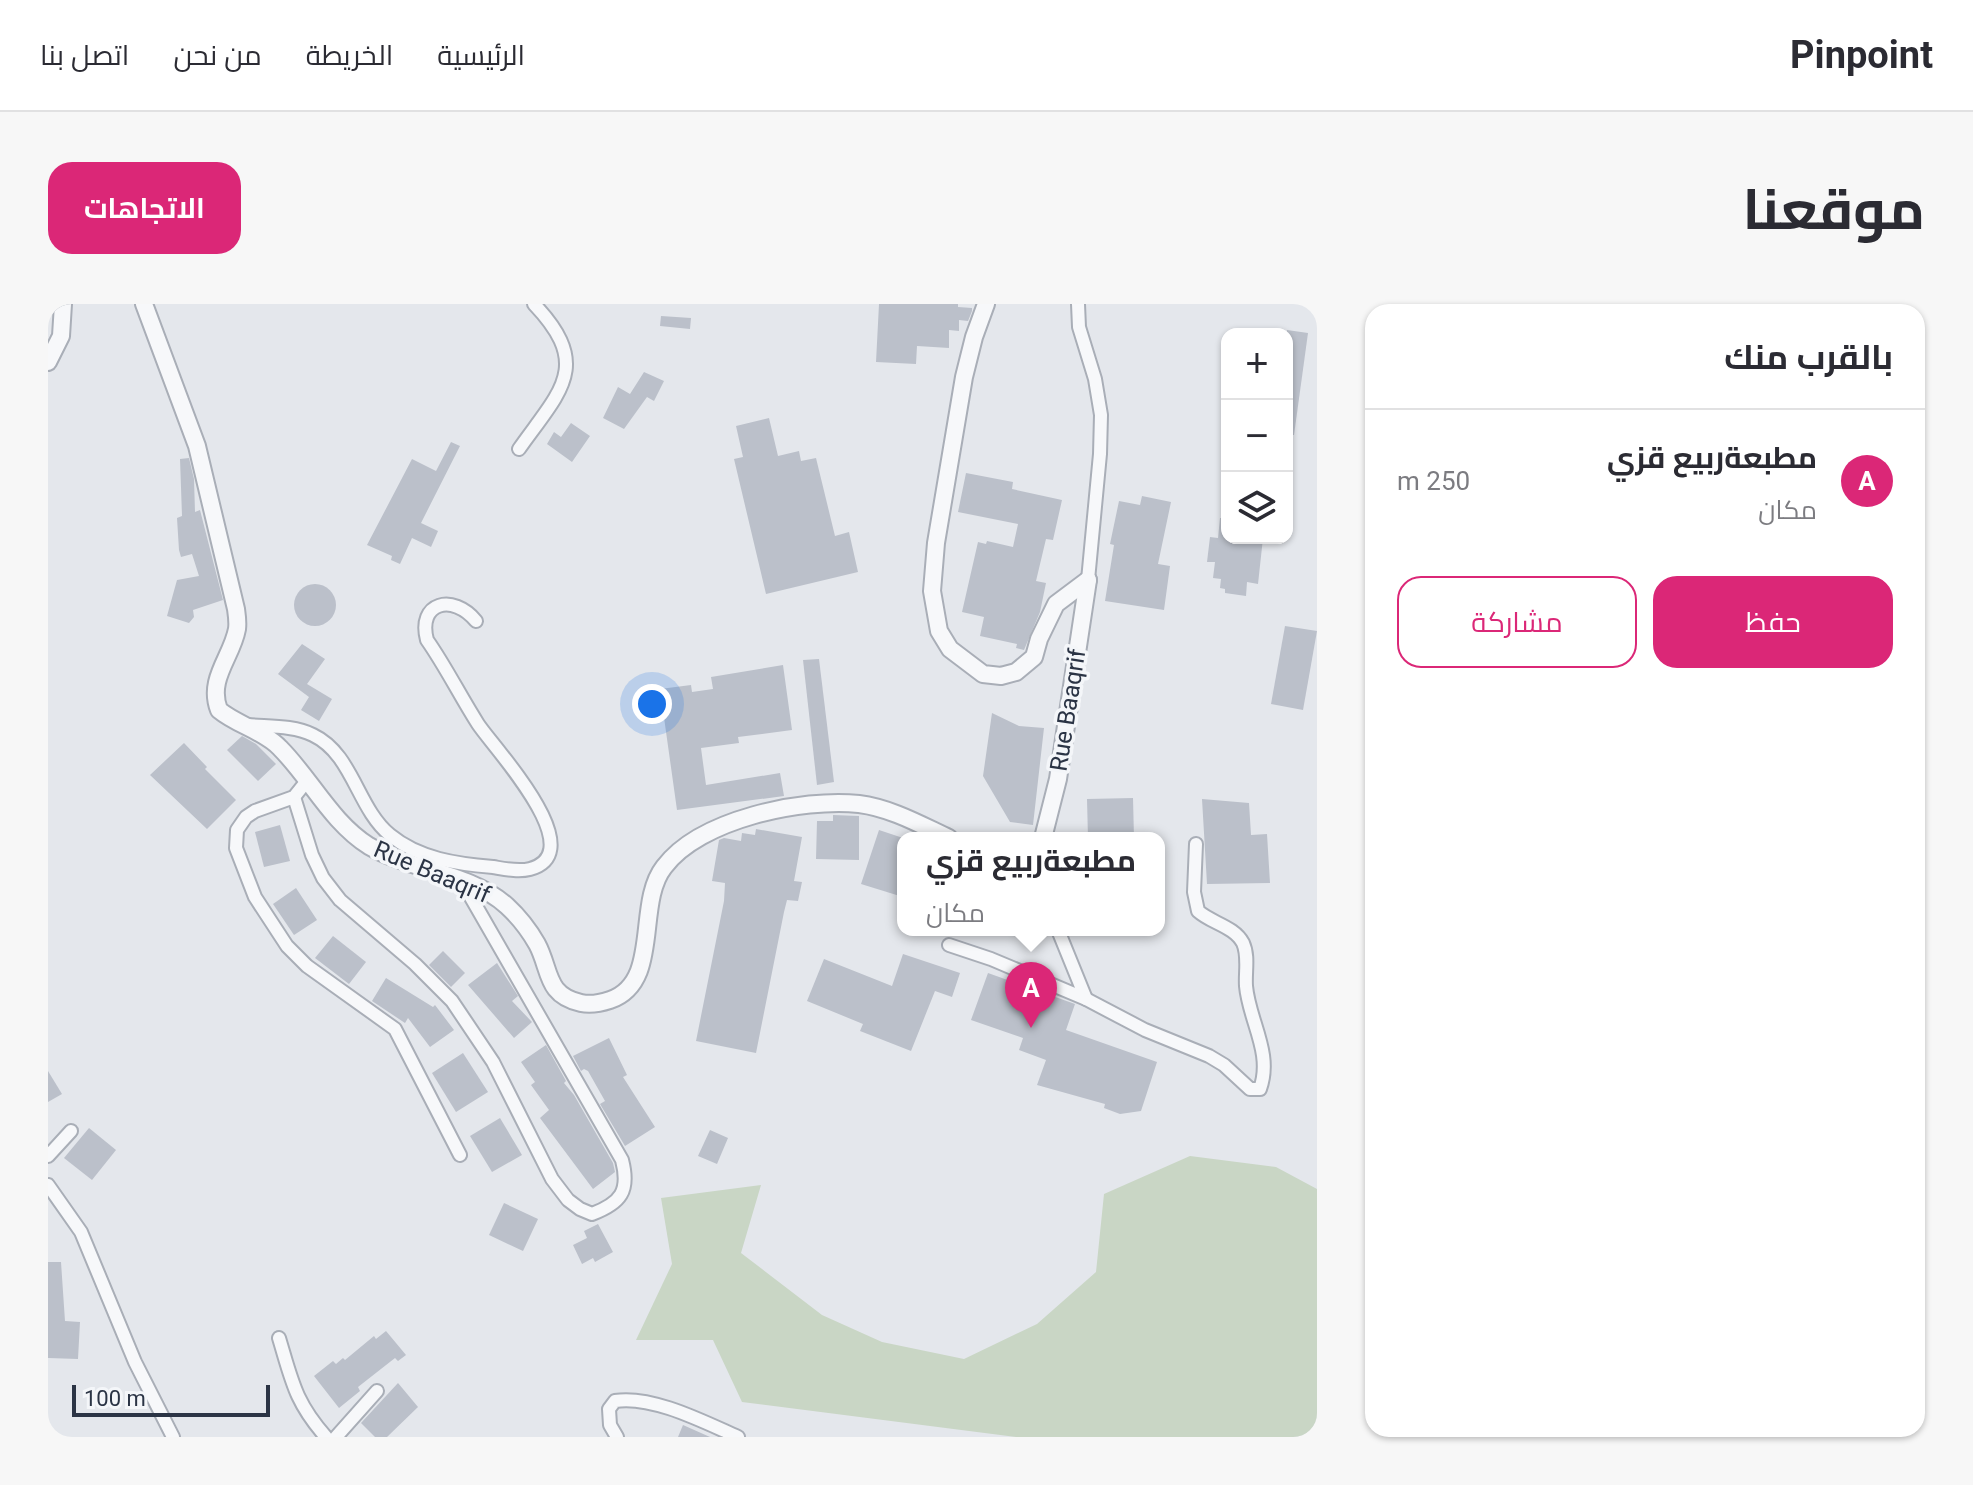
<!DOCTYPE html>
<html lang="ar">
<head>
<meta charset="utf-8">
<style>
  :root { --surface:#fff; --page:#f7f7f7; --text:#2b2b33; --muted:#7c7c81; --line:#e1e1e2; --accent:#db2777 }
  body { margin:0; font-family:Roboto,Cairo,sans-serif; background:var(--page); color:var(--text); direction:rtl }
  .controls { position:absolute; right:24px; top:24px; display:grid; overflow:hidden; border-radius:16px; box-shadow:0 2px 6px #0004 }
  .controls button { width:72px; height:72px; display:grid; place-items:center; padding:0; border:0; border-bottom:2px solid var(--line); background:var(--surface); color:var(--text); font:40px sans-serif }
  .scale { position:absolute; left:24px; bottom:20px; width:198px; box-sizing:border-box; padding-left:8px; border:4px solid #2b3445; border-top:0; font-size:22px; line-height:28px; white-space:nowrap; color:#2b3445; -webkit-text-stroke:6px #f4f6f9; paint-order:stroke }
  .you { position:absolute; left:604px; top:400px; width:28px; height:28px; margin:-20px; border:6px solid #fff; border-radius:50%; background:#1a73e8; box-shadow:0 0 0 12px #1a73e833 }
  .badge { display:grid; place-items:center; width:52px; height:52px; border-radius:50%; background:var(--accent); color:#fff; font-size:26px; font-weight:700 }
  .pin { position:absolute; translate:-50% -66px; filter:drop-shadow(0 2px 4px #0008) }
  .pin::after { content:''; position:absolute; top:42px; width:28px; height:24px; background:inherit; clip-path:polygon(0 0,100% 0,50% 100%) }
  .popup { position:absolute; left:849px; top:528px; width:268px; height:104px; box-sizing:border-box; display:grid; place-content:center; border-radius:16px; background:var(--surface); filter:drop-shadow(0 2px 6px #0005); font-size:26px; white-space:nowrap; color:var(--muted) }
  .popup b { font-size:30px; color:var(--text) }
  .popup::after { content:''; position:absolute; left:50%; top:100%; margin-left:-16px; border:16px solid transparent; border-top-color:var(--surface) }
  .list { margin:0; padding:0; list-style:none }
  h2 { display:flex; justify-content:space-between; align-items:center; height:104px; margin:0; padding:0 32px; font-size:34px }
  h2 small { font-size:26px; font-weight:400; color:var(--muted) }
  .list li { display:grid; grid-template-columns:52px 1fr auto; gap:24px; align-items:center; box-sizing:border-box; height:144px; padding:0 32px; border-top:2px solid var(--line) }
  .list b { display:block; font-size:30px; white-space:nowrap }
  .list p { margin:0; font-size:26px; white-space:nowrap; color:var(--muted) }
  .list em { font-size:26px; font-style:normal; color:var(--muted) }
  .actions { display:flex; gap:16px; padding:24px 32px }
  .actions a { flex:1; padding:18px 0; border:2px solid var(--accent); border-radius:24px; text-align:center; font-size:28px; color:var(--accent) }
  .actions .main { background:var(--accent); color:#fff }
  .icon { flex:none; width:44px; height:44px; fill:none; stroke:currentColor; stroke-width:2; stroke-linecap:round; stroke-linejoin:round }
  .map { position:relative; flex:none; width:1269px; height:1133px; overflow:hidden; direction:ltr; border-radius:24px }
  header { display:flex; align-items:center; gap:48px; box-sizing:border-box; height:112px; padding:0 40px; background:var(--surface); border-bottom:2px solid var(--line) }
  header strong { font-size:38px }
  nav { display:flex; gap:44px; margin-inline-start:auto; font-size:28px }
  .intro { display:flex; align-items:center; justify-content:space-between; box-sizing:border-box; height:192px; padding:0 48px }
  h1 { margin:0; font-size:56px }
  .button { padding:20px 36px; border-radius:24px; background:var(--accent); color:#fff; font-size:28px; font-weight:700 }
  main { display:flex; gap:48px; padding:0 48px }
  aside { flex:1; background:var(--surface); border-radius:24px; box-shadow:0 2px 6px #0004 }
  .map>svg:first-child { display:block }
  .green { fill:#c9d6c5 }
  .building { fill:#bbc0ca }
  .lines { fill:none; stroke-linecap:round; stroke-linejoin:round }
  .minor-casing { stroke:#a9aeb7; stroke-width:16 }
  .tertiary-casing { stroke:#a9aeb7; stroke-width:20 }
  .minor { stroke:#f7f8fa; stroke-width:12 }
  .tertiary { stroke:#f7f8fa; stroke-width:16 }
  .labels { text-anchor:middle; stroke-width:7; stroke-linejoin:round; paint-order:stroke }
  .street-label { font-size:24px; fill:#2b3445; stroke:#f4f6f9 }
</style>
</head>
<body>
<header>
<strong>Pinpoint</strong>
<nav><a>الرئيسية</a><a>الخريطة</a><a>من نحن</a><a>اتصل بنا</a></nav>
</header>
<div class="intro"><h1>موقعنا</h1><a class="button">الاتجاهات</a></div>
<main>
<aside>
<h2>بالقرب منك<small></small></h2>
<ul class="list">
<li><span class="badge">A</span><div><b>مطبعةربيع قزي</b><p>مكان</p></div><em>250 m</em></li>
</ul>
<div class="actions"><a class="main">حفظ</a><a>مشاركة</a></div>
</aside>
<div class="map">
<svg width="1269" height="1133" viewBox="0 0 1269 1133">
  <rect width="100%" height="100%" fill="#e4e7ec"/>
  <path class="green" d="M1142,852L1228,863L1269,885V1133H968L694,1098L665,1036H588L624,960L613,894L713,881L693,949L774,1011L834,1038L916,1055L989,1020L1048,968L1056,890Z"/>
  <g class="building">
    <path d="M831,0H910V3L924,4V7L920,17L911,16V27L901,26V44L869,42L868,60L828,58Z"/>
    <path d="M613,12L643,14L642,25L612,22Z"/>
    <path d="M1239,26L1260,29L1246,131H1239Z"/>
    <path d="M596,68L616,77L606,97L599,93L576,125L555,114L570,83L582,90Z"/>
    <path d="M721,114L730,152L751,147L753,157L768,154L787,232L801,228L810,268L718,290L686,155L695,153L688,122Z"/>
    <path d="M523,119L542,132L524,158L499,140L506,128L513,133Z"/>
    <path d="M403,138L412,142L373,219L390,227L383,243L364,234L352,260L343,256L344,252L319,241L364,155L388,167Z"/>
    <path d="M141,154L146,175L147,208L152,206L175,296L145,306L146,313L141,319L119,312L129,276L151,272L144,250L133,253L131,246L129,214L134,212L132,155Z"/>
    <path d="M918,169L965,178L964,185L1014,196L1005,236L998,235L988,277L998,279L992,308L976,346L968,344L969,340L932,332L936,313L914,308L930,238L938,240L939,237L965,243L970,220L910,208Z"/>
    <path d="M1094,192L1123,198L1110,260L1122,262L1116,306L1057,297L1066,241L1062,240L1071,197L1092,201Z"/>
    <path d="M1172,214H1179V234H1215L1210,280L1199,278L1198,292L1177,289V285L1172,284L1173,275L1165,274L1167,258H1159L1162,233L1170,234Z"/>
    <circle cx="267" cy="301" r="21"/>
    <path d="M1237,322L1269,327L1255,406L1223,400Z"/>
    <path d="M254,340L277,355L259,380L284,395L271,417L253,406L261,393L230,370Z"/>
    <path d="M771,355L786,478L769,481L755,356Z"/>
    <path d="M735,361L744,426L690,433L691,439L653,444L658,481L732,469L736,492L629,506L612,385L643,381L644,388L665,385L663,373Z"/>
    <path d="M944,409L971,422L996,424L985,521L962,518L935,472Z"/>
    <path d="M194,432L208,440L228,460L210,477L179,446Z"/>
    <path d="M136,439L159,463L157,465L188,496L159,525L102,471Z"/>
    <path d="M1085,494L1086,534H1040L1039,495Z"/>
    <path d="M1154,495L1201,499L1203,531L1219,530L1222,579L1159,580Z"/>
    <path d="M785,511L811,512V556L768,555L769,517H785Z"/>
    <path d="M232,521L242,557L216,563L207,528Z"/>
    <path d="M708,525L754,533L746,577L754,578L750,597L739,596L736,608L708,749L648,737L676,597L677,579L664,577L671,536L676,534L693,537L694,529L707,531Z"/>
    <path d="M831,526L855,534V593L813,580Z"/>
    <path d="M248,584L269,616L246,631L225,600Z"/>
    <path d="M285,632L318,658L301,680L267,654Z"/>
    <path d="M395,647L417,669L403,683L381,661Z"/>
    <path d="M855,650L912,669L904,693L887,687L863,747L812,727L815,720L759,697L776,655L844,682Z"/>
    <path d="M449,659L470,692L464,697L484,718L466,734L420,681Z"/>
    <path d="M940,669L1027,700L1018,726L1109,758L1093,807L1072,810L1056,804L1057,800L989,781L998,756L971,746L975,734L923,716Z"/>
    <path d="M338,674L385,703L387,701L406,726L382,743L360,714L357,719L324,697Z"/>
    <path d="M561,734L579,771L575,773L607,823L577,842L552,800L557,797L540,767L536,765L533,767L525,752Z"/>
    <path d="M498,741L518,777L516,779L526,791L565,859L567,868L545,885L492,814L501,806L483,781L487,778L473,758Z"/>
    <path d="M415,749L440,788L408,808L384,769Z"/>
    <path d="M0,767L14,790L0,798Z"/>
    <path d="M452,814L474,851L444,868L422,832Z"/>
    <path d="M41,824L68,846L44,876L16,854Z"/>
    <path d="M662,826L680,834L669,860L650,852Z"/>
    <path d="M456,899L490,915L475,947L441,931Z"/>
    <path d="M550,920L565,948L547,958L545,954L534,960L525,941L539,934L536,927Z"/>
    <path d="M0,958H13L17,1017L32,1018L30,1055L0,1054Z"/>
    <path d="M338,1027L358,1051L350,1057L347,1054L310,1083L312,1087L291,1104L266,1072L285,1057L288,1060L295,1054L297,1056L326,1032L328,1035Z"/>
    <path d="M350,1079L370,1103L339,1133H327L313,1119Z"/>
    <path d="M635,1121L662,1133H630Z"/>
  </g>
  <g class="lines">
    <g class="minor-casing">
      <g id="minor">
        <path d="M1030,0L1031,23L1047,75L1053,111L1052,150L1040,276"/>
        <path d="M471,145C512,87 545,62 486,0"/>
        <path d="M199,421C220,423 245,421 265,431C305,450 309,504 342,531C371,555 409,560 445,563C457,565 470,568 482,565C545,548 445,443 430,420C412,392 398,363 379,336C369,298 405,289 428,317"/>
        <path d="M258,478L246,493L207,507L198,513L189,526L188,544L207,593L239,642L259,662L347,725L412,851"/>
        <path d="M246,493L264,551L275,574L292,596L367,660L404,697L445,758L504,875L520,896L532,905L544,910C573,899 582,887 574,856L413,576"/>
        <path d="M901,641L943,655L1038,695L1010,626"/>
        <path d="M1038,695L1097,726L1161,752L1176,761L1202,785H1212C1225,749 1201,717 1198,682C1197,668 1201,652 1195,639C1186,622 1163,619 1150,607L1146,588L1148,540"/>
        <path d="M0,852L23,827"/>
        <path d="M0,881L33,928L87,1058L125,1133"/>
        <path d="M231,1034C244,1077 247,1098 278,1133"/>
        <path d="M288,1133L329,1087"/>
        <path d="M569,1133L562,1121L561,1105L567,1097C604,1091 656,1118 690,1133"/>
      </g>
    </g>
    <g class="tertiary-casing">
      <g id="tertiary">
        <path d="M96,0L149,142L188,305C189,312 190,318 189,325C184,353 159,375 171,406C189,421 216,427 232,444C263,475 283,518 321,542C364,567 421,568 459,602C471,613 481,626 489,640C503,666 497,691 533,699C542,701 553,699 562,696C614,678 587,600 616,563C652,515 754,494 811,500C843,504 873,521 901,534"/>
        <path d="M938,0L926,33L916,73L888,239L884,287L891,327L902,345L935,370L953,372L968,368L986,353L991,335L1008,300L1040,276"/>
        <path d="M0,58L13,32L15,0"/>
        <path d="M995,534L1010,475L1040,276"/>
      </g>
    </g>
    <use href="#minor" class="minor"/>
    <use href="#tertiary" class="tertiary"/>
  </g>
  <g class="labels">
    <g class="street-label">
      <text transform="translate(1020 406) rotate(-81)" y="8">Rue Baaqrif</text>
      <text transform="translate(384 568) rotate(23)" y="8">Rue Baaqrif</text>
    </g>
  </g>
</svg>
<div class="controls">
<button>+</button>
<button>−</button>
<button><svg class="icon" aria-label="layers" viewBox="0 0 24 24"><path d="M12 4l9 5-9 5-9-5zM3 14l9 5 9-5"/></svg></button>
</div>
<div class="scale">100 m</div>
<div class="you"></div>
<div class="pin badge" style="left:983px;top:724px">A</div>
<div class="popup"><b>مطبعةربيع قزي</b>مكان</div>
</div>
</main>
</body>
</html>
